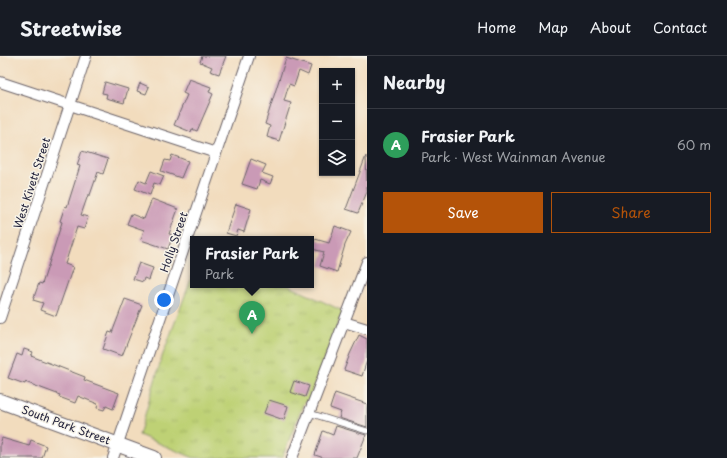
<!DOCTYPE html>
<html lang="en">
<head>
<meta charset="utf-8">
<style>
  :root { --surface:#171b24; --page:#242831; --text:#f1f3f6; --muted:#9ea1a6; --line:#363941; --accent:#b45309 }
  body { margin:0; font-family:"Playpen Sans",sans-serif; background:var(--page); color:var(--text) }
  .controls { position:absolute; right:12px; top:12px; display:grid; overflow:hidden; border-radius:0px; box-shadow:0 1px 3px #0004 }
  .controls button { width:36px; height:36px; display:grid; place-items:center; padding:0; border:0; border-bottom:1px solid var(--line); background:var(--surface); color:var(--text); font:20px sans-serif }
  .you { position:absolute; left:164px; top:244px; width:14px; height:14px; margin:-10px; border:3px solid #fff; border-radius:50%; background:#1a73e8; box-shadow:0 0 0 6px #1a73e833 }
  .badge { display:grid; place-items:center; width:26px; height:26px; border-radius:50%; background:var(--accent); color:#fff; font-size:13px; font-weight:700 }
  .pin { position:absolute; translate:-50% -33px; filter:drop-shadow(0 1px 2px #0008) }
  .pin::after { content:''; position:absolute; top:21px; width:14px; height:12px; background:inherit; clip-path:polygon(0 0,100% 0,50% 100%) }
  .popup { position:absolute; left:190px; top:180px; width:124px; height:52px; box-sizing:border-box; display:grid; place-content:center; border-radius:0px; background:var(--surface); filter:drop-shadow(0 1px 3px #0005); font-size:13px; white-space:nowrap; color:var(--muted) }
  .popup b { font-size:15px; color:var(--text) }
  .popup::after { content:''; position:absolute; left:50%; top:100%; margin-left:-8px; border:8px solid transparent; border-top-color:var(--surface) }
  .list { margin:0; padding:0; list-style:none }
  h2 { display:flex; justify-content:space-between; align-items:center; height:52px; margin:0; padding:0 16px; font-size:17px }
  h2 small { font-size:13px; font-weight:400; color:var(--muted) }
  .list li { display:grid; grid-template-columns:26px 1fr auto; gap:12px; align-items:center; box-sizing:border-box; height:72px; padding:0 16px; border-top:1px solid var(--line) }
  .list b { display:block; font-size:15px; white-space:nowrap }
  .list p { margin:0; font-size:13px; white-space:nowrap; color:var(--muted) }
  .list em { font-size:13px; font-style:normal; color:var(--muted) }
  .actions { display:flex; gap:8px; padding:12px 16px }
  .actions a { flex:1; padding:9px 0; border:1px solid var(--accent); border-radius:0px; text-align:center; font-size:14px; color:var(--accent) }
  .actions .main { background:var(--accent); color:#fff }
  .icon { flex:none; width:22px; height:22px; fill:none; stroke:currentColor; stroke-width:2; stroke-linecap:round; stroke-linejoin:round }
  .map { position:relative; flex:none; width:367px; height:402px; overflow:hidden }
  header { display:flex; align-items:center; gap:24px; box-sizing:border-box; height:56px; padding:0 20px; background:var(--surface); border-bottom:1px solid var(--line) }
  header strong { font-size:19px }
  nav { display:flex; gap:22px; margin-inline-start:auto; font-size:14px }
  main { display:flex }
  aside { flex:1; background:var(--surface) }
  .map>svg:first-child { display:block }
  .park { fill:url(#park-tufts); stroke:#707a58 }
  .building { fill:#ca9ab6 }
  .lines { fill:none; stroke-linecap:round; stroke-linejoin:round }
  .service-casing { stroke:#6b6368; stroke-width:7 }
  .minor-casing { stroke:#6b6368; stroke-width:12 }
  .secondary-casing { stroke:#6b6368; stroke-width:16 }
  .service { stroke:#fff; stroke-width:5 }
  .minor { stroke:#fff; stroke-width:10 }
  .secondary { stroke:#fff; stroke-width:14 }
  .labels { text-anchor:middle; stroke-width:3; stroke-linejoin:round; paint-order:stroke }
  .street-label { font-size:11px; fill:#22223b; stroke:#f7f3e8 }
</style>
</head>
<body>
<header>
<strong>Streetwise</strong>
<nav><a>Home</a><a>Map</a><a>About</a><a>Contact</a></nav>
</header>
<main>
<div class="map">
<svg width="367" height="402" viewBox="0 0 367 402">
  <defs>
    <pattern id="park-tufts" width="24" height="20" patternUnits="userSpaceOnUse"><rect width="24" height="20" fill="#bed174"/><path d="M3 7l-1-3M5 7V3M7 7l1-3M15 17l-1-3M17 17v-4M19 17l1-3" fill="none" stroke="#a3b365"/></pattern>
  </defs>
  <rect width="100%" height="100%" fill="#f7f3e8"/>
  <filter id="ink" filterUnits="userSpaceOnUse"><feTurbulence type="fractalNoise" baseFrequency=".025" numOctaves="2"/><feDisplacementMap in="SourceGraphic" scale="8" xChannelSelector="R" yChannelSelector="G"/><feConvolveMatrix kernelMatrix="1 2 1 2 8 2 1 2 1" color-interpolation-filters="sRGB"/></filter>
  <filter id="wash" filterUnits="userSpaceOnUse"><feTurbulence type="fractalNoise" baseFrequency=".012" numOctaves="4" result="noise"/><feDisplacementMap in="SourceGraphic" scale="16" xChannelSelector="R" yChannelSelector="G"/><feGaussianBlur stdDeviation="0.9" result="paint"/><feColorMatrix in="noise" values="0 0 0 0 0 0 0 0 0 0 0 0 0 0 0 0 0 1.4 0 .05"/><feComposite in="paint" operator="in"/></filter>
  <g filter="url(#wash)">
    <rect width="100%" height="100%" fill="#f2dcbd"/>
    <path class="park" d="M193,218V229H287L343,255L308,346H304L282,402H194L139,379L162,301Z"/>
    <g id="blocks">
      <g class="building">
        <path d="M202,0H226L219,18L210,15L212,11L200,6Z"/>
        <path d="M286,2L311,10L308,19L299,15L294,30L289,28L284,45L291,47L279,85L267,81L270,70L265,68Z"/>
        <path d="M189,23L211,31L209,36L213,38L197,75L192,73L191,76L174,69L187,39L183,37Z"/>
        <path d="M105,26L128,33L124,47L106,42L107,38L102,37Z"/>
        <path d="M140,27L149,31L146,38L137,35Z"/>
        <path d="M82,95L108,103L103,118L98,116L90,139H88L81,159L88,161L84,173L77,171L65,208L73,211L56,260L40,254L43,247L33,244L39,227L42,228L52,198L62,166L60,165L65,150L67,151L80,110L77,109Z"/>
        <path d="M172,99L188,105L181,122L161,115L165,104L170,105Z"/>
        <path d="M366,100L367,136L358,157L346,153Z"/>
        <path d="M251,103L266,109L262,117L273,121L270,128L260,124L257,133L242,128Z"/>
        <path d="M151,115L164,120L160,129L154,127L150,139L135,133L139,124L146,127Z"/>
        <path d="M152,143L178,153L169,178L173,179L168,193L141,184L144,174L127,168L131,158L144,163Z"/>
        <path d="M236,148L251,153L244,176L238,174L236,180L226,177Z"/>
        <path d="M335,170L351,176L345,189L337,216L320,210L324,196L312,193L315,183L329,187Z"/>
        <path d="M139,207L153,212L149,224L144,222L143,226L133,223Z"/>
        <path d="M125,243L142,249L122,300L103,293L109,276L112,277Z"/>
        <path d="M359,279L367,283V304L362,320L344,314L350,298Z"/>
        <path d="M24,293L33,296L31,300L85,321L84,324L119,337L113,353L106,350L104,354L97,352L98,348L78,340L75,347L59,341L60,339L25,326V328L8,322L17,298L22,300Z"/>
        <path d="M294,325L309,330L305,341L290,336Z"/>
        <path d="M335,337L367,348V371L339,362L341,356L330,352Z"/>
        <path d="M269,344L288,350L284,364L264,357Z"/>
        <path d="M336,370L366,379L357,402H324L315,399L323,375L333,379Z"/>
        <path d="M2,382L29,390L31,384L46,390L42,402H0V388Z"/>
      </g>
    </g>
  </g>
  <g filter="url(#ink)">
    <use href="#blocks" fill-opacity="0" stroke="#6b6368" stroke-width="1"/>
    <g class="lines">
      <g class="service-casing">
        <path id="service" d="M309,357L367,375"/>
      </g>
      <g class="minor-casing">
        <g id="minor">
          <path d="M0,26L216,97"/>
          <path d="M0,262L86,0"/>
          <path d="M344,266L367,273"/>
          <path d="M113,402L249,0"/>
          <path d="M292,402L367,206"/>
        </g>
      </g>
      <g class="secondary-casing">
        <path id="secondary" d="M0,345L154,402"/>
      </g>
      <use href="#service" class="service"/>
      <use href="#minor" class="minor"/>
      <use href="#secondary" class="secondary"/>
    </g>
  </g>
  <g class="labels">
    <g class="street-label">
      <text transform="translate(32 127) rotate(-72)" y="4">West Kivett Street</text>
      <text transform="translate(174 186) rotate(-71)" y="4">Holly Street</text>
      <text transform="translate(66 369) rotate(20)" y="4">South Park Street</text>
    </g>
  </g>
</svg>
<div class="controls">
<button>+</button>
<button>−</button>
<button><svg class="icon" aria-label="layers" viewBox="0 0 24 24"><path d="M12 4l9 5-9 5-9-5zM3 14l9 5 9-5"/></svg></button>
</div>
<div class="you"></div>
<div class="pin badge" style="left:252px;top:278px;background:#2e9e5b">A</div>
<div class="popup"><b>Frasier Park</b>Park</div>
</div>
<aside>
<h2>Nearby<small></small></h2>
<ul class="list">
<li><span class="badge" style="background:#2e9e5b">A</span><div><b>Frasier Park</b><p>Park · West Wainman Avenue</p></div><em>60 m</em></li>
</ul>
<div class="actions"><a class="main">Save</a><a>Share</a></div>
</aside>
</main>
</body>
</html>
